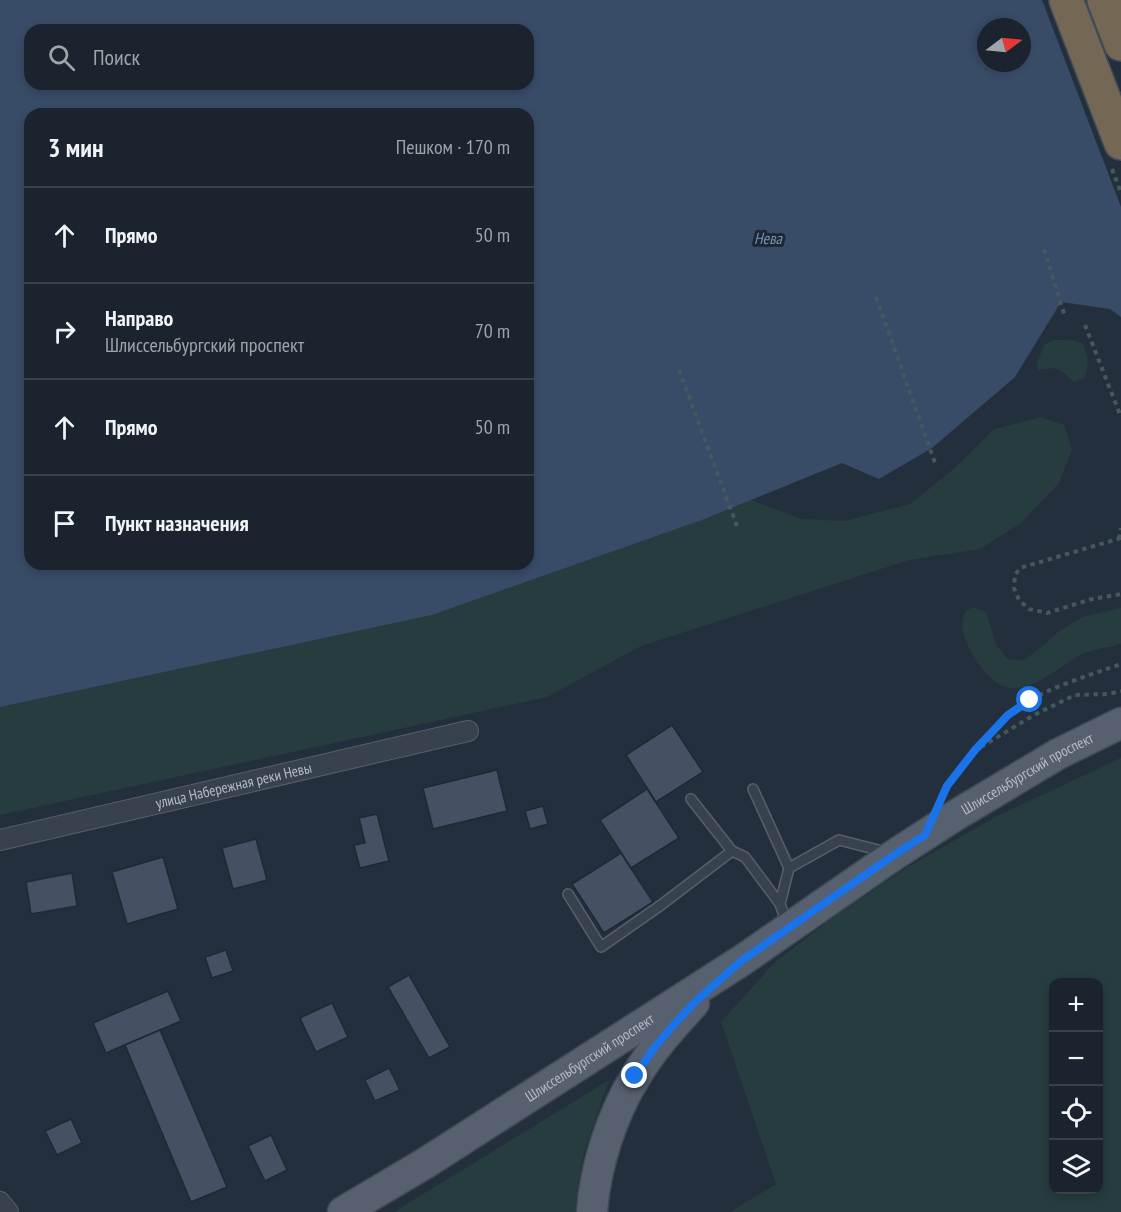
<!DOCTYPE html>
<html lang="ru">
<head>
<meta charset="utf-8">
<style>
  :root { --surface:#1b232e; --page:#282f3a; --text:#f1f3f6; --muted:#a0a4aa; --line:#39404a }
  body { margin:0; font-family:"PT Sans Narrow",sans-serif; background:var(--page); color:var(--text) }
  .controls { position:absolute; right:18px; bottom:18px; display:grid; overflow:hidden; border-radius:12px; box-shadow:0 3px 9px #0003 }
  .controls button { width:54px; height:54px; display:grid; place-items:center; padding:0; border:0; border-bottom:2px solid var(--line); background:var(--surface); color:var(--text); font:30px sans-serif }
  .compass { position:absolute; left:977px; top:18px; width:54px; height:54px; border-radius:50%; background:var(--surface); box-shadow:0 3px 9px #0003; rotate:74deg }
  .stop { position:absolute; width:18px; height:18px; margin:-14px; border:4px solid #1a73e8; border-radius:50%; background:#fff }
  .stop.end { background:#1a73e8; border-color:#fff; box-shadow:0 2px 6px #0008 }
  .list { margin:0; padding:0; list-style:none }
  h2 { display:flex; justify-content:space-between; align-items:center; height:78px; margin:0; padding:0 24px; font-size:26px }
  h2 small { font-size:20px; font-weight:400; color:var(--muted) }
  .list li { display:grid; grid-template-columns:39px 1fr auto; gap:18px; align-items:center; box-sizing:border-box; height:96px; padding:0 24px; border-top:2px solid var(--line) }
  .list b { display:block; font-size:22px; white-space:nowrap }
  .list p { margin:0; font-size:20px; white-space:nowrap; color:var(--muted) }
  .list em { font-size:20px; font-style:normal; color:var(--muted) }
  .icon { flex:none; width:33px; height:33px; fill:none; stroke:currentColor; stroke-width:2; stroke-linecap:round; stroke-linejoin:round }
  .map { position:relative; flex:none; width:1121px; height:1212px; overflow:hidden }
  .search { position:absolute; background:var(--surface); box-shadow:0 3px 9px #0003; left:24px; top:24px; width:510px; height:66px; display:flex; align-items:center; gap:15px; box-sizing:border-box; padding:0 21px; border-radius:18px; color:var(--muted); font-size:22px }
  .panel { position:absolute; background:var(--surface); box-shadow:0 3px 9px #0003; left:24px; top:108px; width:510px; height:462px; border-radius:18px }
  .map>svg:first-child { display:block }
  .green { fill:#263c3f; fill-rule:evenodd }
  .water { fill:#394c67; fill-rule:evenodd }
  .pier { fill:#242f3e }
  .building { fill:#455162; stroke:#1f2835; stroke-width:1.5 }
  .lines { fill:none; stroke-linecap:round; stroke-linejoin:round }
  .lane-casing { stroke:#565f6c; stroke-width:12 }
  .street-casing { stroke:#565f6c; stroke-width:22 }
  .primary-casing { stroke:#414a57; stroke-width:33 }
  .highway-casing { stroke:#434c59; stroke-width:36 }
  .path { stroke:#44595c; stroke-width:4; stroke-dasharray:4.5 4.5; stroke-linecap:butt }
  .lane { stroke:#38414e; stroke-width:9 }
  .street { stroke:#38414e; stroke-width:20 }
  .primary { stroke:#56606e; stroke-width:30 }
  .highway { stroke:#746855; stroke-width:33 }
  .route { stroke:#1a73e8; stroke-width:8 }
  .labels { text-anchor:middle; stroke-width:6; stroke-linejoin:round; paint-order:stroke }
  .street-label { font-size:15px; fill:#b4bcc9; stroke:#1d2633 }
  .water-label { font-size:16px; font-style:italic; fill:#7c92b1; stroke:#1d2633 }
</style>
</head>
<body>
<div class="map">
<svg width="1121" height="1212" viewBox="0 0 1121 1212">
  <rect width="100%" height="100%" fill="#242f3e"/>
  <g class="green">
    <path d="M1054,340H1071L1084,344L1088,362L1085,378L1074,382L1064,373L1055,368L1038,370L1037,363L1044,345Z"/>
    <path d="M1041,417L1064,425L1072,449L1059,483L1021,523L980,549L909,560L641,646L547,697L0,815V707L432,615L702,520L751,500L802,519L844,521L910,504L951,471L994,429Z"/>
    <path d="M973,607L986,612L996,644L1007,659L1024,660L1044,645L1058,632L1082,617L1121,608V644C1109,648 1096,648 1085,653C1064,662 1039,688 1015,688C1010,688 1001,686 997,683C982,673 951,629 966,612C967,610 971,608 973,607Z"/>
    <path d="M1121,758V1212H730L776,1184L721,1022L774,963L831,919L903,870L995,817ZM1098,982V1190H1054V982Z"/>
    <path d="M609,1080L584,1153L578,1184L575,1212H394Z"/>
  </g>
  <path class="water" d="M0,0H1121V317L1110,309L1061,302L1015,377L932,448L879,479L842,463L702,520L432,615L0,707ZM986,27H1022V63H986ZM30,30H528V84H30ZM30,114H528V564H30Z"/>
  <path class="pier" d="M1042,0H1121V207Z"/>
  <g class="building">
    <path d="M672,725L703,772L656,802L626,755Z"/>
    <path d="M497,770L507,811L433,829L423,788Z"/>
    <path d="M647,789L679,838L631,868L600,820Z"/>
    <path d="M543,806L548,824L530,829L525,811Z"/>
    <path d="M377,814L389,861L360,868L354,845L365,843L359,818Z"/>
    <path d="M256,839L267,880L233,889L222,848Z"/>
    <path d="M621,853L653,902L604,933L572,884Z"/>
    <path d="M163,857L178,909L127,924L112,872Z"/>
    <path d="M72,873L77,906L31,914L26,882Z"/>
    <path d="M226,950L233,971L212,978L205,957Z"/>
    <path d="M409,975L450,1047L429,1058L388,987Z"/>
    <path d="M168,991L181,1021L106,1053L93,1023Z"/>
    <path d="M332,1003L348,1037L316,1052L300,1018Z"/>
    <path d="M160,1030L227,1187L191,1202L125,1045Z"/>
    <path d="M389,1068L400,1090L375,1101L365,1080Z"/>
    <path d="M71,1119L82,1143L57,1155L45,1131Z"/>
    <path d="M271,1135L287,1170L265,1181L248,1146Z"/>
  </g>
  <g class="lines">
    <g class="lane-casing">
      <g id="lane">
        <path d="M753,789L789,868"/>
        <path d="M691,799L732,851L745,857L780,904"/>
        <path d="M568,894L601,947L661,905L732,851"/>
        <path d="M787,924L780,904L789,868L839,840L886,852"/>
      </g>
    </g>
    <g class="street-casing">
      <g id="street">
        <path id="s1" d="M0,840L468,731"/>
        <path d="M0,1202L8,1212"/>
      </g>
    </g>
    <g class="primary-casing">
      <g id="primary">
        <path id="s2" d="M343,1212L424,1164L741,961L894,855L956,815L1058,754L1121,723"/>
        <path d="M592,1212C595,1167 612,1114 636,1076C652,1049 673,1026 694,1003"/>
      </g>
    </g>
    <g class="highway-casing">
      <g id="highway">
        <path d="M1066,0L1121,143"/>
        <path d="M1104,0L1121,44"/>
      </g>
    </g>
    <g class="path">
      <path d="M1112,169L1121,193"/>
      <path d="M1044,249L1065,317"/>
      <path d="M876,297L935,463"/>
      <path d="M1085,325L1121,417"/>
      <path d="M679,370L737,526"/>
      <path d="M1121,538L1020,568L1015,575L1014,588L1019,600L1029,609L1047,613L1092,599L1121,594"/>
      <path d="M1119,539L1121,528"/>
      <path d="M981,747L1034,715L1075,695L1109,694L1121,691"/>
      <path d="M945,790L947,786C966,762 985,735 1007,715C1034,692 1087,676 1121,664"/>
    </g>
    <use href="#lane" class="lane"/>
    <use href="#street" class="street"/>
    <use href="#primary" class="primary"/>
    <use href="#highway" class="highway"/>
  </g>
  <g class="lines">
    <path class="route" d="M635,1076L654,1048L678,1020L696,1001L741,961L894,855L925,835L947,786L975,750L1008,715L1030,700"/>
  </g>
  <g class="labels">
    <g class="street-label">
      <text dy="5" stroke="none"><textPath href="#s2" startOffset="813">Шлиссельбургский проспект</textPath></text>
      <text dy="5" stroke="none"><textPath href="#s1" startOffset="240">улица Набережная реки Невы</textPath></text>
      <text dy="5" stroke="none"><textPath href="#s2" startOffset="291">Шлиссельбургский проспект</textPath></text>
    </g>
    <g class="water-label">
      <text x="768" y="244">Нева</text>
    </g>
  </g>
</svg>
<div class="controls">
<button>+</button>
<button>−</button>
<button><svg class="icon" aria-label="locate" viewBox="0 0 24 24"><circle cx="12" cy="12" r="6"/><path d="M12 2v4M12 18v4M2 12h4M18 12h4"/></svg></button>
<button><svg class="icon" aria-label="layers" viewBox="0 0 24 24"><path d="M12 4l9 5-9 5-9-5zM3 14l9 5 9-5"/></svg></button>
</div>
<svg class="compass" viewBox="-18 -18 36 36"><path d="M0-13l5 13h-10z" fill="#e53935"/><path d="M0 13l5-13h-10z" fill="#a0a4aa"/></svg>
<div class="stop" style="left:1030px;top:700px"></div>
<div class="stop end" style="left:635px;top:1076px"></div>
<div class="search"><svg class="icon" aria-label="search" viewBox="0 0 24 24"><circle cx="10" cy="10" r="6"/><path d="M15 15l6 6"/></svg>Поиск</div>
<section class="panel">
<h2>3 мин<small>Пешком · 170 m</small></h2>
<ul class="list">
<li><svg class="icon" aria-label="ahead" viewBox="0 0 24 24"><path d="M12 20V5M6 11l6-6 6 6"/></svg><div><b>Прямо</b></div><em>50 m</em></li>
<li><svg class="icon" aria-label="right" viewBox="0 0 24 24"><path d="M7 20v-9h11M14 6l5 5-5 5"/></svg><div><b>Направо</b><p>Шлиссельбургский проспект</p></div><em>70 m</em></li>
<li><svg class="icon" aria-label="ahead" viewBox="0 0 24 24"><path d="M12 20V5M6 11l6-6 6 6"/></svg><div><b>Прямо</b></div><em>50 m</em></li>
<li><svg class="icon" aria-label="arrive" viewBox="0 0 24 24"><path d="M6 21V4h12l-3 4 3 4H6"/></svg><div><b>Пункт назначения</b></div></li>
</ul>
</section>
</div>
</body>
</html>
